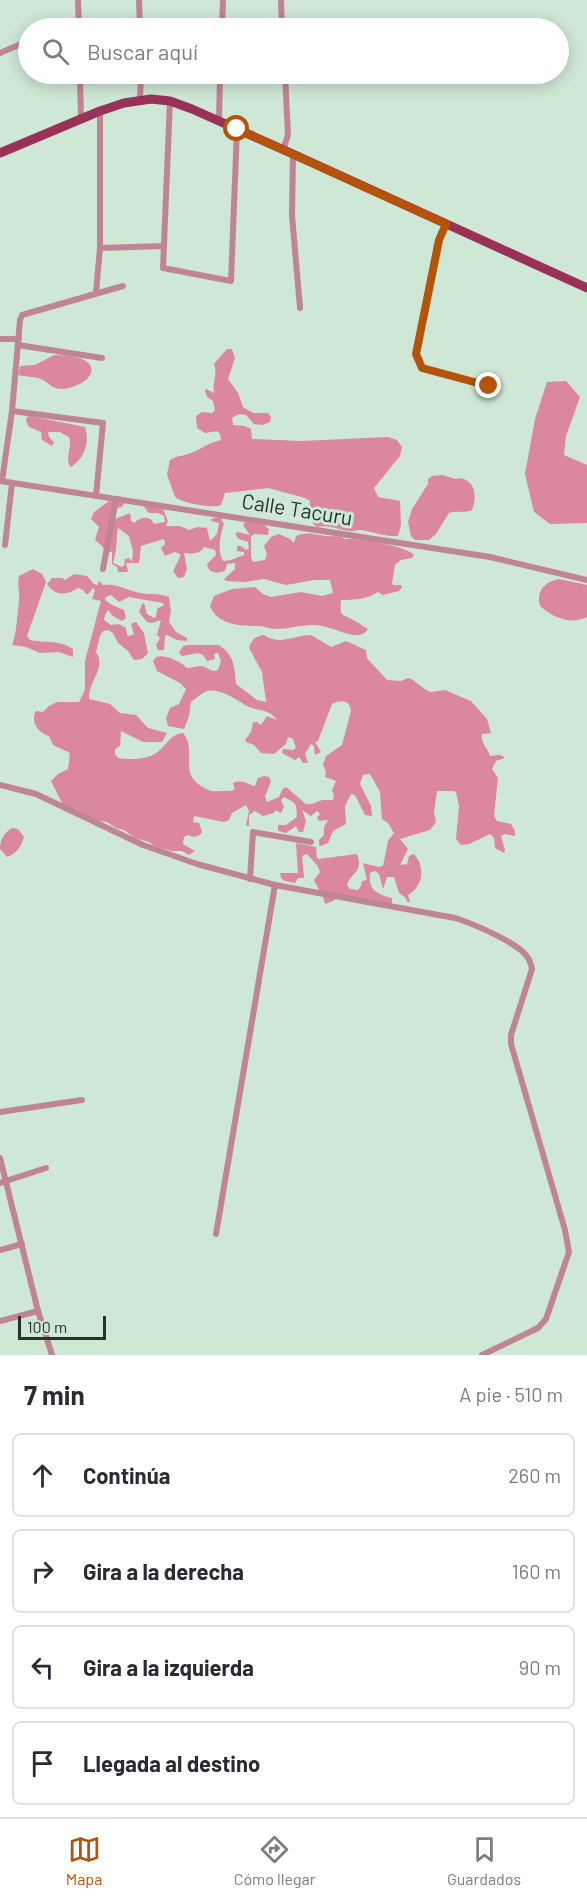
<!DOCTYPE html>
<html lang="es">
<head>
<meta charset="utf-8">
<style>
  :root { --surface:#fff; --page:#f2f2f3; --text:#2b2b33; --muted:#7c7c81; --line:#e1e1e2; --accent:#b45309 }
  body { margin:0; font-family:Barlow,sans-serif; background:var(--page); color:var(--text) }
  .scale { position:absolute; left:18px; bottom:15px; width:88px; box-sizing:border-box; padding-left:6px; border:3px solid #28322b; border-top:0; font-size:16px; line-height:21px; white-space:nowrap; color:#28322b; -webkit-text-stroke:4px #cfe7d5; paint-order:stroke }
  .stop { position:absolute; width:18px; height:18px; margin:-14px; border:4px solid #b45309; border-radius:50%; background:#fff }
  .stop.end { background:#b45309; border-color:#fff; box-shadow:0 2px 6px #0008 }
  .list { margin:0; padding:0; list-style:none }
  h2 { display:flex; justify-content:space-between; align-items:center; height:78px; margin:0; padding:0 24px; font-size:26px }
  h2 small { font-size:20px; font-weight:400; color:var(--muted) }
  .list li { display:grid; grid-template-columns:39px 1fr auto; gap:18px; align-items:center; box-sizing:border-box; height:84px; margin:0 12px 12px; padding:0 12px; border:2px solid var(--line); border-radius:9px }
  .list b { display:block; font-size:22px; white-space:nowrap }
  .list em { font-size:20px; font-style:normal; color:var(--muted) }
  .icon { flex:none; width:33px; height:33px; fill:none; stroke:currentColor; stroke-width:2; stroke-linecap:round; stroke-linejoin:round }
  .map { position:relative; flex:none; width:587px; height:1355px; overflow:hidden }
  .search { position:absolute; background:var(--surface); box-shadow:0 3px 15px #0003; left:18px; right:18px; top:18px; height:66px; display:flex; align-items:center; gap:15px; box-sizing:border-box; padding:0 21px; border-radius:33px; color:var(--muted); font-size:22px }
  .sheet { height:462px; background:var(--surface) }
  nav { display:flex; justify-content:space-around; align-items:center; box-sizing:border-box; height:84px; border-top:2px solid var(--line); background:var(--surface); font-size:16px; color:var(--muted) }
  nav a { display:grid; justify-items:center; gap:3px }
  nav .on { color:var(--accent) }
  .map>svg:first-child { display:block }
  .forest { fill:#da879f; fill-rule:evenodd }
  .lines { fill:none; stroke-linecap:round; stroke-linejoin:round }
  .street { stroke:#c08595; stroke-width:6 }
  .primary { stroke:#9a3258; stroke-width:9 }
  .route { stroke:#b45309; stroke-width:8 }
  .labels { text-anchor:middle; stroke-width:6; stroke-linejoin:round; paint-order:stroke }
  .street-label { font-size:21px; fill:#28322b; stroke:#cfe7d5 }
</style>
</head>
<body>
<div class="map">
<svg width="587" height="1355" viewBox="0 0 587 1355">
  <rect width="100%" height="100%" fill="#cfe7d5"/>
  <g class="forest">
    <path d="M227,349H232L235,358L228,379L238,393L243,407L253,413H268L271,417L270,422L263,425L254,424L246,415L239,414L232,418L233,425L244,426L251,429L252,439L301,441L388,437L397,440L402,447L400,456L374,488L378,497L400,501L401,525L398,536C384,537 372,531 359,530C356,530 353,532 350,531C338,530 329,524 317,527C308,520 309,511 310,501L305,498L268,488L225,493L221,505C212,509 183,503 175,497L167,474L170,460C178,455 185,456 193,452C205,447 208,443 221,440L220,434L217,431L205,433L197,428L196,416L202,412L212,413L215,410L213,401L207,397L205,391L206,389L214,393C212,382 218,374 214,364Z"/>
    <path d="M54,355C63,355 85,356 90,365C98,379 72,389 62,389C52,389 49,383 41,379C34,376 25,377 18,375L20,366L35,365Z"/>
    <path d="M566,381L580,397L566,436L564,455L587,465V523L550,524L534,512L525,474L535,419L547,382Z"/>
    <path d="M30,416L85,427C90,442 85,458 71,467C64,459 73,447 69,437L60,432H48L49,437L54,442L52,446L42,440L41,432L29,427L26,421L27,417Z"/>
    <path d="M442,475L456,479L461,478C476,482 477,496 472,510C464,514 457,510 449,513L436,534L429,540H415L411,536L408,522L412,509L428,484V479L432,476Z"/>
    <path d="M109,501L124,503L122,507L117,508L115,519L130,513L131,521L134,523C141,517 150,515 154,524L165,522L164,516L158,513H149L144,507L147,506L163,509L168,521L166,526H180L189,530L198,527L207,528L210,541L217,534L219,523L211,521V519L220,517L224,524C220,536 217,551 223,561C232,561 237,557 244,555V552L237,551V546H241L246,550L249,548L248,542L239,539L235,534L238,532L250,535L243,525L245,522L263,524L269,529L268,535L255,534L251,536V557L253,562L265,560L267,554L264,546L271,537L279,534L290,539L294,543L296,536C308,531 315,535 326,536C333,537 339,535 345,539C358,538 407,546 414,555L412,558L401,560L395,565L392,583L393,585H401L402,587L399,591L383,595L378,592C369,599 353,600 341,600C339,619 343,613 355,621C360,623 363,627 368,629C359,645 331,624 313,625C300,625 288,629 276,629C270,629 264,626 258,626C241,626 217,625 210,606L214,596L232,589L255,587L263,594L271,597L301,592L322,596L333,593L330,580H314L286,585L264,579L245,582L226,581L224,579L235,569V563L227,564L225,571C217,574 208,573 207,564L216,555L215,550L204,547C200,554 192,554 184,553L187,569L184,577L178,578L173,571L180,557V554L175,552L165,556L161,548L165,544L164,539L141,546L139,563H126L128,572H118L117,567L112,564V551L107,554L102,546L95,540L99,527L91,519L94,512ZM118,528L129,536L133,551L132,562L129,558L125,559L124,566L122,567L113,563C117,552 116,538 118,528Z"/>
    <path d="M33,569L42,574L46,582L27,636L30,640C45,643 61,640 73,649V657L59,652L40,653L26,647L12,645C17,633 17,615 19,601C20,593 17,585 19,576Z"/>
    <path d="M74,574L87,576L94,584L97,585L99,581L103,585C117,583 128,591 141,593C151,595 159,593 169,597L171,611L169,622L176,632L187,638V641L177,640L167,635L165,636L164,650H158L156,645L160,638L157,635L161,620L152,623L147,622L139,612L142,604L144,603L147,614L154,618L156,617L157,609L164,605L163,603L129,597L119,602L111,595L106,597L105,600L112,605L124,610L126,618L122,621L113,616L108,610L105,615L104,620L111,625L119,624L126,628L127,635L129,636L134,634L131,624L136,622L144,633L148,653L142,659L134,660L128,651L118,643L113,633L108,630L103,631L100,636L96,652C107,668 88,681 89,699L110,704L120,713L136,715L148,728L167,733L162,742H143L121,731L120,746L115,749V754L118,758C131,760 150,760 160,750C168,743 171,734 183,733C199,751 174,776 209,790C215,793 224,790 232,791L235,789L233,783C243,779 247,784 255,786L258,778L264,776L269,777L271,781L265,797L267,802L279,797L282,790L286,787L306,804H312L322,800H333L334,795L332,790L336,781L325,777L326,772L323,765L326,756L342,745L351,711C350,699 340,700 332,704L318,741L315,742L321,752L315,755L314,746L311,744L305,754L308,763H303L299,757L295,760L282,753L283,749L293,750L296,748L293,739L288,737L286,744L274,754L261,753L254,745L246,742L245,740L251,732L253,722H257L261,725L267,716L277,720C270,709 257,711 247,706C236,700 221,688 207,691C203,692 195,699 191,702L189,716L184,729L168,726L166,718L170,708L179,704L186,689L180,683L157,671L153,661L156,657C165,654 180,661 187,668C192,668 197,666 201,666C209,667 210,673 218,670L221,661L218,653L214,654L215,659L207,661L203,655L198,653L182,656L179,653L183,646L188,645H219C234,655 235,667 236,684L257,700L266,702L262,672L249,648C251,640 256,636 264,635C280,646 294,635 311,635L331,647L346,641L366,650L367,658L387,680L401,681L408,678L413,680L426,690L431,692L445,690L471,701L487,719L491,733L482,734C480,743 488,748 490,756L501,755L505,758L496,761L492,769L498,778L494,816L497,821L511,824L515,831V836L505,834L501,836L505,850L504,853L495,848L494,838L490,834L469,844L461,845L456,839L459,806L456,792L453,791H437L434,812L436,822L430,830L400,839L408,849L400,865L407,864L409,856L414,854C426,868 423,886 408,895L410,902H407L406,898L399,893L394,877H387L383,889L379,874L375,871L370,873C368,890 377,894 392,898V904L337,898L333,901L325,904C323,894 318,889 314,880L320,872L317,865L307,854L302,856L304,878H298L295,883L285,881L281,878L280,873H298L296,843L316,847L317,858L319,859L357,854C364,873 351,871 347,885L350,889L358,890L361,886L362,881L367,880L363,863L378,867L383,866L388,841L394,833L388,823L382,819L380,792L370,774L363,775L360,784L371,806L372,816L365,815L355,795L351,794L345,806L346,824L333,831L328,843L321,846L319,845V840L324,835V827L328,820L319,821L317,818L320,814L317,811L311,816L302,810L306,821L303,832H299L296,826L286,833L278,831V825H286L297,817C296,802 297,804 284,797L281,800L284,807L281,813L275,810L274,813L263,816L255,811L249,815V826L246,825L249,811L246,805L232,813L229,820L224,822L194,816L193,822L199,823L202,832L200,835L194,837L188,835L184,837L183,844L195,851L189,855L182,851H171L154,846L149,842L135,838L124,830L116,828L107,822L94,820L63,805L51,781L58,774L68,769L70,753L53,745L49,736C38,733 30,721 36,711L43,712L49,706L57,702H79L85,690V661L101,601L92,599L95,590L93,588L88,594H86L83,590L78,588C68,595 55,597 47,584L52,578H62L65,580Z"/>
    <path d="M559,579L587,585V617C570,625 554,618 540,606C536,591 544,582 559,579Z"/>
    <path d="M12,828L18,829L24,837C21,847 17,853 7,857L0,849C0,839 4,833 12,828Z"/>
  </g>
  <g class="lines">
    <g class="street">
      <path d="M78,0L79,28"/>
      <path d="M139,0L140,28"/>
      <path d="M281,0L282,28"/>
      <path d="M65,28L79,24"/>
      <path d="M222,28L223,0"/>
      <path d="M0,53L28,41"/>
      <path d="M80,74L81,119"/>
      <path d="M140,100L141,74"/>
      <path d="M170,101L163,268L231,281L237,129"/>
      <path d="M219,121L220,74"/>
      <path d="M283,150L288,135L285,74"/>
      <path d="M293,154L292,215L300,308"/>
      <path d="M446,223L439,240L416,354L422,368L489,386"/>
      <path d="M100,248L164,246"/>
      <path d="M96,292L100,248V111"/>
      <path d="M0,339H19"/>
      <path d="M18,345L102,358"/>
      <path d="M12,411L103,423L96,496"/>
      <path d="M0,481L490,557L587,580"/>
      <path d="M2,481L12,411L20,320L22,315L123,286"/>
      <path d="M5,545L12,483"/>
      <path d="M103,569L116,499"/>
      <path d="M0,785L36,794L143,845L197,864L275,885L455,918C474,924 508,939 523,952C529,957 531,963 532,969L511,1035V1044L565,1230L569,1252L546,1319L538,1328L482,1355"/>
      <path d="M250,879L253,832L311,842"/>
      <path d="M0,1112L82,1100"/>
      <path d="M0,1158L38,1311L52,1355"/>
      <path d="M0,1183L46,1168"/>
      <path d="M216,1234L275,885"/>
      <path d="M0,1250L22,1244"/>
      <path d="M0,1321L38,1311"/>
    </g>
    <path class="primary" d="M0,153L100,111L124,103L151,99L170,101L192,109L293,154L587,288"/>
  </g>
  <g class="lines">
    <path class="route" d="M237,129L446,224L439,240L416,354L422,368L489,386"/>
  </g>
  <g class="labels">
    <g class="street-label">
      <text transform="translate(297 510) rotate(9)" y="7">Calle Tacuru</text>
    </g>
  </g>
</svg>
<div class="scale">100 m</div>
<div class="stop" style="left:237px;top:129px"></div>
<div class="stop end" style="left:489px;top:386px"></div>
<div class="search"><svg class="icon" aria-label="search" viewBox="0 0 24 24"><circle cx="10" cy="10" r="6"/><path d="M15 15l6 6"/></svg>Buscar aquí</div>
</div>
<section class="sheet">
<h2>7 min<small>A pie · 510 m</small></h2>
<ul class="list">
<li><svg class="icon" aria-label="ahead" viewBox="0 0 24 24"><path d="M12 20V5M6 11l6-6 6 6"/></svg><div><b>Continúa</b></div><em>260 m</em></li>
<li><svg class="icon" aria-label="right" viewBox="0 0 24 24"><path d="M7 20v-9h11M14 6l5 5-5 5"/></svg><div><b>Gira a la derecha</b></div><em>160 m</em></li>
<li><svg class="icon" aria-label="left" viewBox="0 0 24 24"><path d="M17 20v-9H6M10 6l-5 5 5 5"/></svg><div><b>Gira a la izquierda</b></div><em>90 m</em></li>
<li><svg class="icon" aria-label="arrive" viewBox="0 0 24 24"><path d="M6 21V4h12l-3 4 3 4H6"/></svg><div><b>Llegada al destino</b></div></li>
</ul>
</section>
<nav>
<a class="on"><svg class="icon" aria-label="map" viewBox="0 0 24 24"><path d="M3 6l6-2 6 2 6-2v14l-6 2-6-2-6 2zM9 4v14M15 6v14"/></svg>Mapa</a>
<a><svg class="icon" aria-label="directions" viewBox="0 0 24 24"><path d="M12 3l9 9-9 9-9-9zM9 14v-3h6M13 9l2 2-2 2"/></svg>Cómo llegar</a>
<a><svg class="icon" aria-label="saved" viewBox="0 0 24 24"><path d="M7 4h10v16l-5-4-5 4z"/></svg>Guardados</a>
</nav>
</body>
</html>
